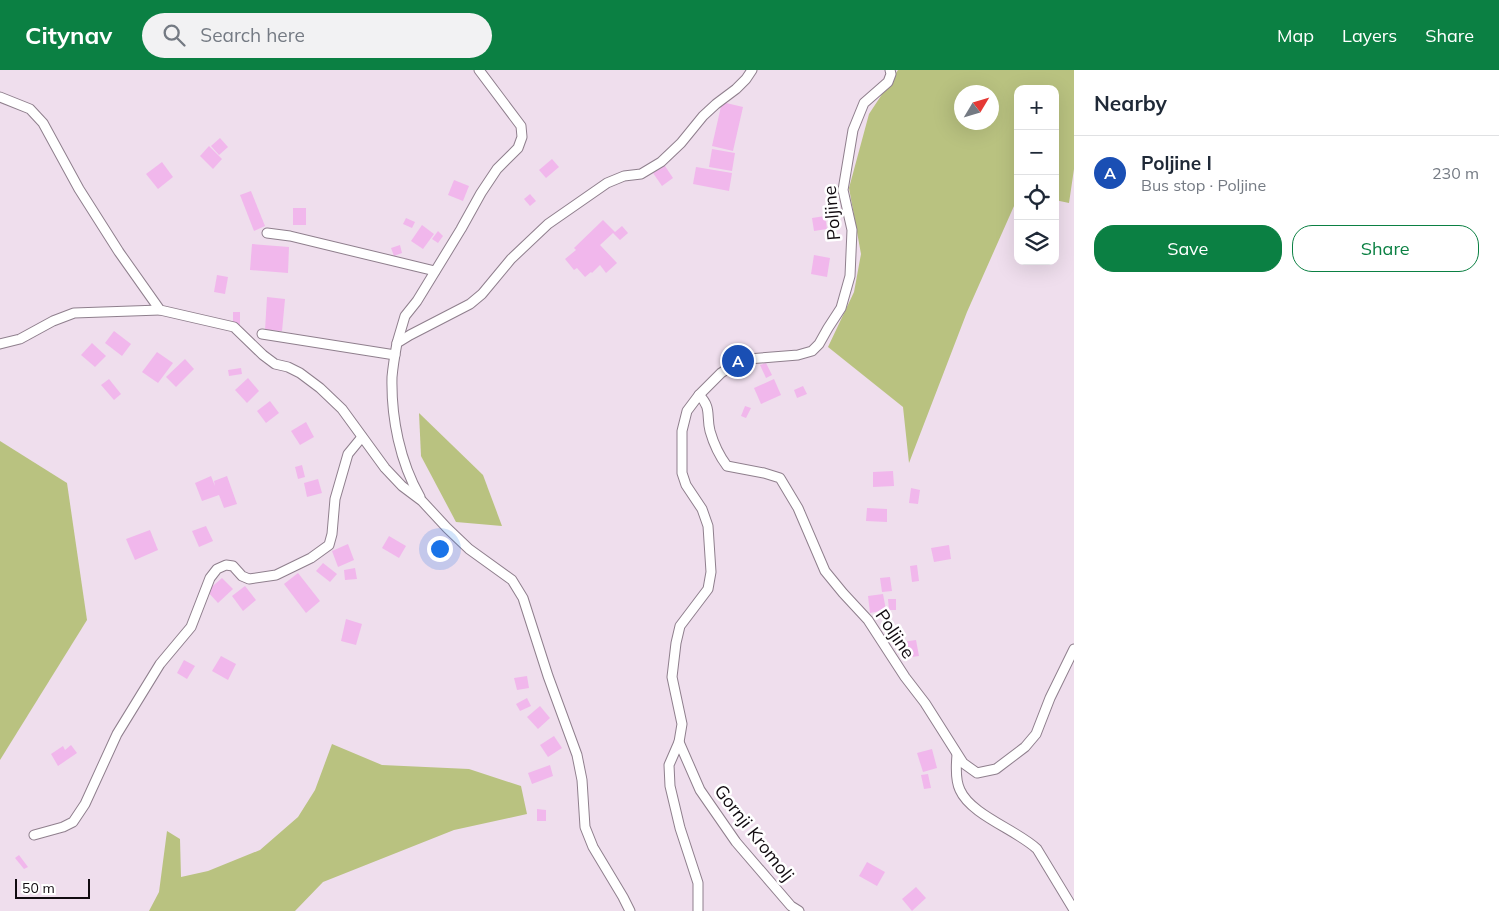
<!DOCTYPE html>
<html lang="en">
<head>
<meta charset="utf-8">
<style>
  :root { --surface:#fff; --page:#f2f2f3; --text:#1f2937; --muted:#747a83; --line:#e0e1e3; --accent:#0b8043 }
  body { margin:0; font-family:Mulish,sans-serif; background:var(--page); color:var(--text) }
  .controls { position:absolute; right:15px; top:15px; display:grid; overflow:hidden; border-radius:10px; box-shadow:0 5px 20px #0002 }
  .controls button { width:45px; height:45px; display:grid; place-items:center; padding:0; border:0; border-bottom:1px solid var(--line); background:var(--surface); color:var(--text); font:25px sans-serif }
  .compass { position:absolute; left:954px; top:15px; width:45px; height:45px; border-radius:50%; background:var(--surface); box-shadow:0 5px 20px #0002; rotate:52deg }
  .scale { position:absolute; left:15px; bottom:12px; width:75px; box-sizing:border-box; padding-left:5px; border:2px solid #110b10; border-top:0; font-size:14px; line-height:18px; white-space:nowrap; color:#110b10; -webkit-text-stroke:4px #fff; paint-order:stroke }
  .you { position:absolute; left:439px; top:478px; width:18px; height:18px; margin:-12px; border:4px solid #fff; border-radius:50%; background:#1a73e8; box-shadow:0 0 0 8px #1a73e833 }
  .badge { display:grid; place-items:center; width:32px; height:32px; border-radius:50%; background:var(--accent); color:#fff; font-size:16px; font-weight:700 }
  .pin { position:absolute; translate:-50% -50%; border:2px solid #fff; box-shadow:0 1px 5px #0006 }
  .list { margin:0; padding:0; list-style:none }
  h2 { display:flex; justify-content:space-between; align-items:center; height:65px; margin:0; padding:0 20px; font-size:21px }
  h2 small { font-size:16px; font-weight:400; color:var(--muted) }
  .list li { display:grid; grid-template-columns:32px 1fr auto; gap:15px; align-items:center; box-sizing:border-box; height:75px; padding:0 20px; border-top:1px solid var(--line) }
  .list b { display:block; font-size:19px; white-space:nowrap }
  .list p { margin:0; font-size:16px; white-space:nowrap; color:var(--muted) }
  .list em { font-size:16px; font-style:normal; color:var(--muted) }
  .actions { display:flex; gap:10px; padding:15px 20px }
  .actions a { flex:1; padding:11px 0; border:1px solid var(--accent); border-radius:20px; text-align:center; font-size:18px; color:var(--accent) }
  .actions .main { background:var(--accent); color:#fff }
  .icon { flex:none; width:28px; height:28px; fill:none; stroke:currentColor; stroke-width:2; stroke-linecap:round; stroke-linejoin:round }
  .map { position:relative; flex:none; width:1074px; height:841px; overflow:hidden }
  header { display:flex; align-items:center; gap:30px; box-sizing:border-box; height:70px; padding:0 25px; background:var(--accent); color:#fff }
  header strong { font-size:24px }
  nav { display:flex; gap:28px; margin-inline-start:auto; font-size:18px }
  .search { width:350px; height:45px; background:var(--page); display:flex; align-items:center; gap:12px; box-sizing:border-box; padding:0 18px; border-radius:28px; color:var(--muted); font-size:19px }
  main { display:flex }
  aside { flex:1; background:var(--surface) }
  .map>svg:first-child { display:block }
  .green { fill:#b9c280; fill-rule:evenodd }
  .building { fill:#f1b7ec }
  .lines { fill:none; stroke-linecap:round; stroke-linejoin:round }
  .minor-casing { stroke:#8f7f8d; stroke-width:11 }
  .minor { stroke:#fff; stroke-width:9 }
  .labels { text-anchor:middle; stroke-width:5; stroke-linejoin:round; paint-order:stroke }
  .street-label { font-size:18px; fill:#110b10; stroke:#fff }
</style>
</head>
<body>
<header>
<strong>Citynav</strong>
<div class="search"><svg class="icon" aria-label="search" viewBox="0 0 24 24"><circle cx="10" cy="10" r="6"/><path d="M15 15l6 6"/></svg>Search here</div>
<nav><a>Map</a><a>Layers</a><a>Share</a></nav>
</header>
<main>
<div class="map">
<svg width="1074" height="841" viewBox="0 0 1074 841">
  <rect width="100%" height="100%" fill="#efdeed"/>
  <g class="green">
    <path d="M898,0H1074V99L1069,133L1055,130V19H1018V127L967,242L909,393L903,337L828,277L854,222L861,184L849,118L869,44ZM962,22H992V52H962Z"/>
    <path d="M419,343L483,405L502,456L456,452L421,386Z"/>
    <path d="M0,371L67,413L87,550L0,690Z"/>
    <path d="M332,674L382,695L469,699L521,716L527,744L454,760L323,812L295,841H149L159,822L167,761L180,769L181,807L208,801L260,780L298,747L315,720Z"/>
  </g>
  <g class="building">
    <path d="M722,32L743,37L733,81L712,76Z"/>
    <path d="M220,68L228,77L219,85L211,76Z"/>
    <path d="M209,76L222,89L213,99L200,86Z"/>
    <path d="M712,79L735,83L732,101L709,97Z"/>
    <path d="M552,89L559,97L546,108L539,100Z"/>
    <path d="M162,92L173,107L158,119L146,104Z"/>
    <path d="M665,96L673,108L662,116L653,103Z"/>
    <path d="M696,97L732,103L729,121L693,114Z"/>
    <path d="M454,110L469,116L463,131L448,125Z"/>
    <path d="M251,121L265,156L254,161L240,125Z"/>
    <path d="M530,124L536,131L530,136L524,129Z"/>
    <rect x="293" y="138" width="13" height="17"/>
    <path d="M825,146L827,159L814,161L812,148Z"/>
    <path d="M406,148L415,152L412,158L403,154Z"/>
    <path d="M603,150L615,162L622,156L628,163L620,170L613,163L600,175L617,193L606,203L600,195L592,203L591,202L585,207L577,198L574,200L565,189L576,180L574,178Z"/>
    <path d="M422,155L434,164L423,179L411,171Z"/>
    <path d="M438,161L443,166L438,173L432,169Z"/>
    <path d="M252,174L289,177L288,203L250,200Z"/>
    <path d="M400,175L402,183L394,186L391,178Z"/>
    <path d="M814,185L830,188L827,207L811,204Z"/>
    <path d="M217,205L228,207L225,224L214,222Z"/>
    <path d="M267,227L285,229L282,261L265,260Z"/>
    <rect x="233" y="242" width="7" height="13"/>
    <path d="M114,261L131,274L122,286L105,273Z"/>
    <path d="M92,273L106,286L95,297L81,285Z"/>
    <path d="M157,282L173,293L158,313L142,302Z"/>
    <path d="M185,289L194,299L176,317L166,307Z"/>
    <path d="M766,293L772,305L766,308L760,295Z"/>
    <path d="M241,298L242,304L229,306L228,300Z"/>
    <path d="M248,308L259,321L247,333L235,320Z"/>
    <path d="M109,309L121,324L114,330L101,315Z"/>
    <path d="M774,309L781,325L761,334L754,318Z"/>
    <path d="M803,316L807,324L797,328L794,320Z"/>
    <path d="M270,331L279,343L266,353L257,341Z"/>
    <path d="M745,336L751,338L746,348L741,346Z"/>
    <path d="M306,352L314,367L300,375L291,361Z"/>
    <path d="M302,395L305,407L298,409L295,397Z"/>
    <path d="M893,401L894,416L873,417V402Z"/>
    <path d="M211,406L215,416L214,411L227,406L237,434L224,438L219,425L202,431L195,413Z"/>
    <path d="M318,409L322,423L307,427L304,413Z"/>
    <path d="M911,418L920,420L918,434L909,433Z"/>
    <path d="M867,438L887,439V452L866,451Z"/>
    <path d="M206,456L213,471L199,477L192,461Z"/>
    <path d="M150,460L158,480L135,490L126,469Z"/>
    <path d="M389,466L406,476L399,488L382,478Z"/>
    <path d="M348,474L354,490L338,497L332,481Z"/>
    <path d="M949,475L951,489L934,492L931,478Z"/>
    <path d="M323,493L337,504L330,512L316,501Z"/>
    <path d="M917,495L919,511L912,512L910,496Z"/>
    <path d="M355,498L357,509L345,510L344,500Z"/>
    <path d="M298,503L320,531L306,543L284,514Z"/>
    <path d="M890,507L892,521L882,522L880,508Z"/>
    <path d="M222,508L233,519L218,533L207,521Z"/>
    <path d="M245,516L256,530L243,541L232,526Z"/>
    <path d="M883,524L886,540L870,543L868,526Z"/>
    <path d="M888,529H896V540H889Z"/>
    <path d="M346,549L362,554L356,575L341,571Z"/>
    <path d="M916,570L919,586L905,588L902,572Z"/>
    <path d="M221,586L236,594L228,610L212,601Z"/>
    <path d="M184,590L195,596L187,609L177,603Z"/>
    <path d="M527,606L529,618L517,620L514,608Z"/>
    <path d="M527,628L531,636L520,641L516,634Z"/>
    <path d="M540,636L550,648L538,659L527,647Z"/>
    <path d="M554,666L562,678L548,687L540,675Z"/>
    <path d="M71,675L77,683L58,696L51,684L63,676L65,680Z"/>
    <path d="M932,679L937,698L923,702L917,683Z"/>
    <path d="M550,695L553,706L532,714L528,703Z"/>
    <path d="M928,704L931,718L924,719L921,705Z"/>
    <path d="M537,739L546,740V751H537Z"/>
    <path d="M19,785L28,797L24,799L15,788Z"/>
    <path d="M867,792L885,802L877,816L859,806Z"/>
    <path d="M916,817L926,828L912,841L902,829Z"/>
  </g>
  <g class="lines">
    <g class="minor-casing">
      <g id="minor">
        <path d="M0,27L30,39L43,53L79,119L119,182L160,240L234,257L263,285L275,294L288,297L300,303L320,318L342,339L385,398L402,416L422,431L447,458L469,479L512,510L523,528L548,606L577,685L582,710L585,757L593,777L623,827L630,841"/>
        <path d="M267,163L290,166L435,201"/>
        <path d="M262,264L395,285"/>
        <path d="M397,273L405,246L417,231L461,159L481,123L497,99L518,78L522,67L521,56L479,0"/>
        <path d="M0,274L20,269L53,251L74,243L160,240"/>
        <path d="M699,325C712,338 706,345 710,361C714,375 718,384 727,396L764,403L780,408L798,438L825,501L843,523L868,550L905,607L925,633L963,693L977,703L996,699L1025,677L1036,664L1050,628L1074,579"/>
        <path d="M420,427C400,392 391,348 392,307C393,296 395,284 397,273L410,265L470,234L482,224L511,189L548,154L607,113L624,106L641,104L661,92L681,73L703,46L716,34L736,19L746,9L752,0"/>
        <path d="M679,672L700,720L736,772L791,836L799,841"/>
        <path d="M957,685C956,696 955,710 960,720C971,745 1017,760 1037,779L1074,840"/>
        <path d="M34,765L63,757L73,752L85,734L117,664L160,594L191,557L210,508L217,499L226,495L233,496L242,506L249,509L276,505L311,488L329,475L332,464L335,429L348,384L362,367"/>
        <path d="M698,841V813L680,758L670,716L669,695L679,672L682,654L672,607L676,573L680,556L708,519L711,502L708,456L702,439L686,415L682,403V361L687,341L699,325L721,303L732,296L748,289L798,285L812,281L819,274L828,258L841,238L850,206L852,160L843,120L853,60L864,33L888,12L891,4L890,0"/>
      </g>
    </g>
    <use href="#minor" class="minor"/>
  </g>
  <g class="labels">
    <g class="street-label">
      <text transform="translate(832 143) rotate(-95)" y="6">Poljine</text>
      <text transform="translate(895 564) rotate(56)" y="6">Poljine</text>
      <text transform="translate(754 763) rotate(52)" y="6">Gornji Kromolj</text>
    </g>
  </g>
</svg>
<div class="controls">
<button>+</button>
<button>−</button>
<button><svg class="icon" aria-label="locate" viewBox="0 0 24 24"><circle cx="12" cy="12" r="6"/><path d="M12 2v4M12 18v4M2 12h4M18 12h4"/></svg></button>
<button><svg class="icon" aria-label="layers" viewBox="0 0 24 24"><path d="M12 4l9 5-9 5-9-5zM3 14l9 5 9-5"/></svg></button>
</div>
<svg class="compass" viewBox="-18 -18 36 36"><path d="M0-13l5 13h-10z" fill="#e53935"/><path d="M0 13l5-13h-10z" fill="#747a83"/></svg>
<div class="scale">50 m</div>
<div class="you"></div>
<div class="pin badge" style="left:738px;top:291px;background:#1a4fb4">A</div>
</div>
<aside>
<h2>Nearby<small></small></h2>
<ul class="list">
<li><span class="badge" style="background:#1a4fb4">A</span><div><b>Poljine I</b><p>Bus stop · Poljine</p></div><em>230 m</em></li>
</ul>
<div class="actions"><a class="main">Save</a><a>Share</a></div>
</aside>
</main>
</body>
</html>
